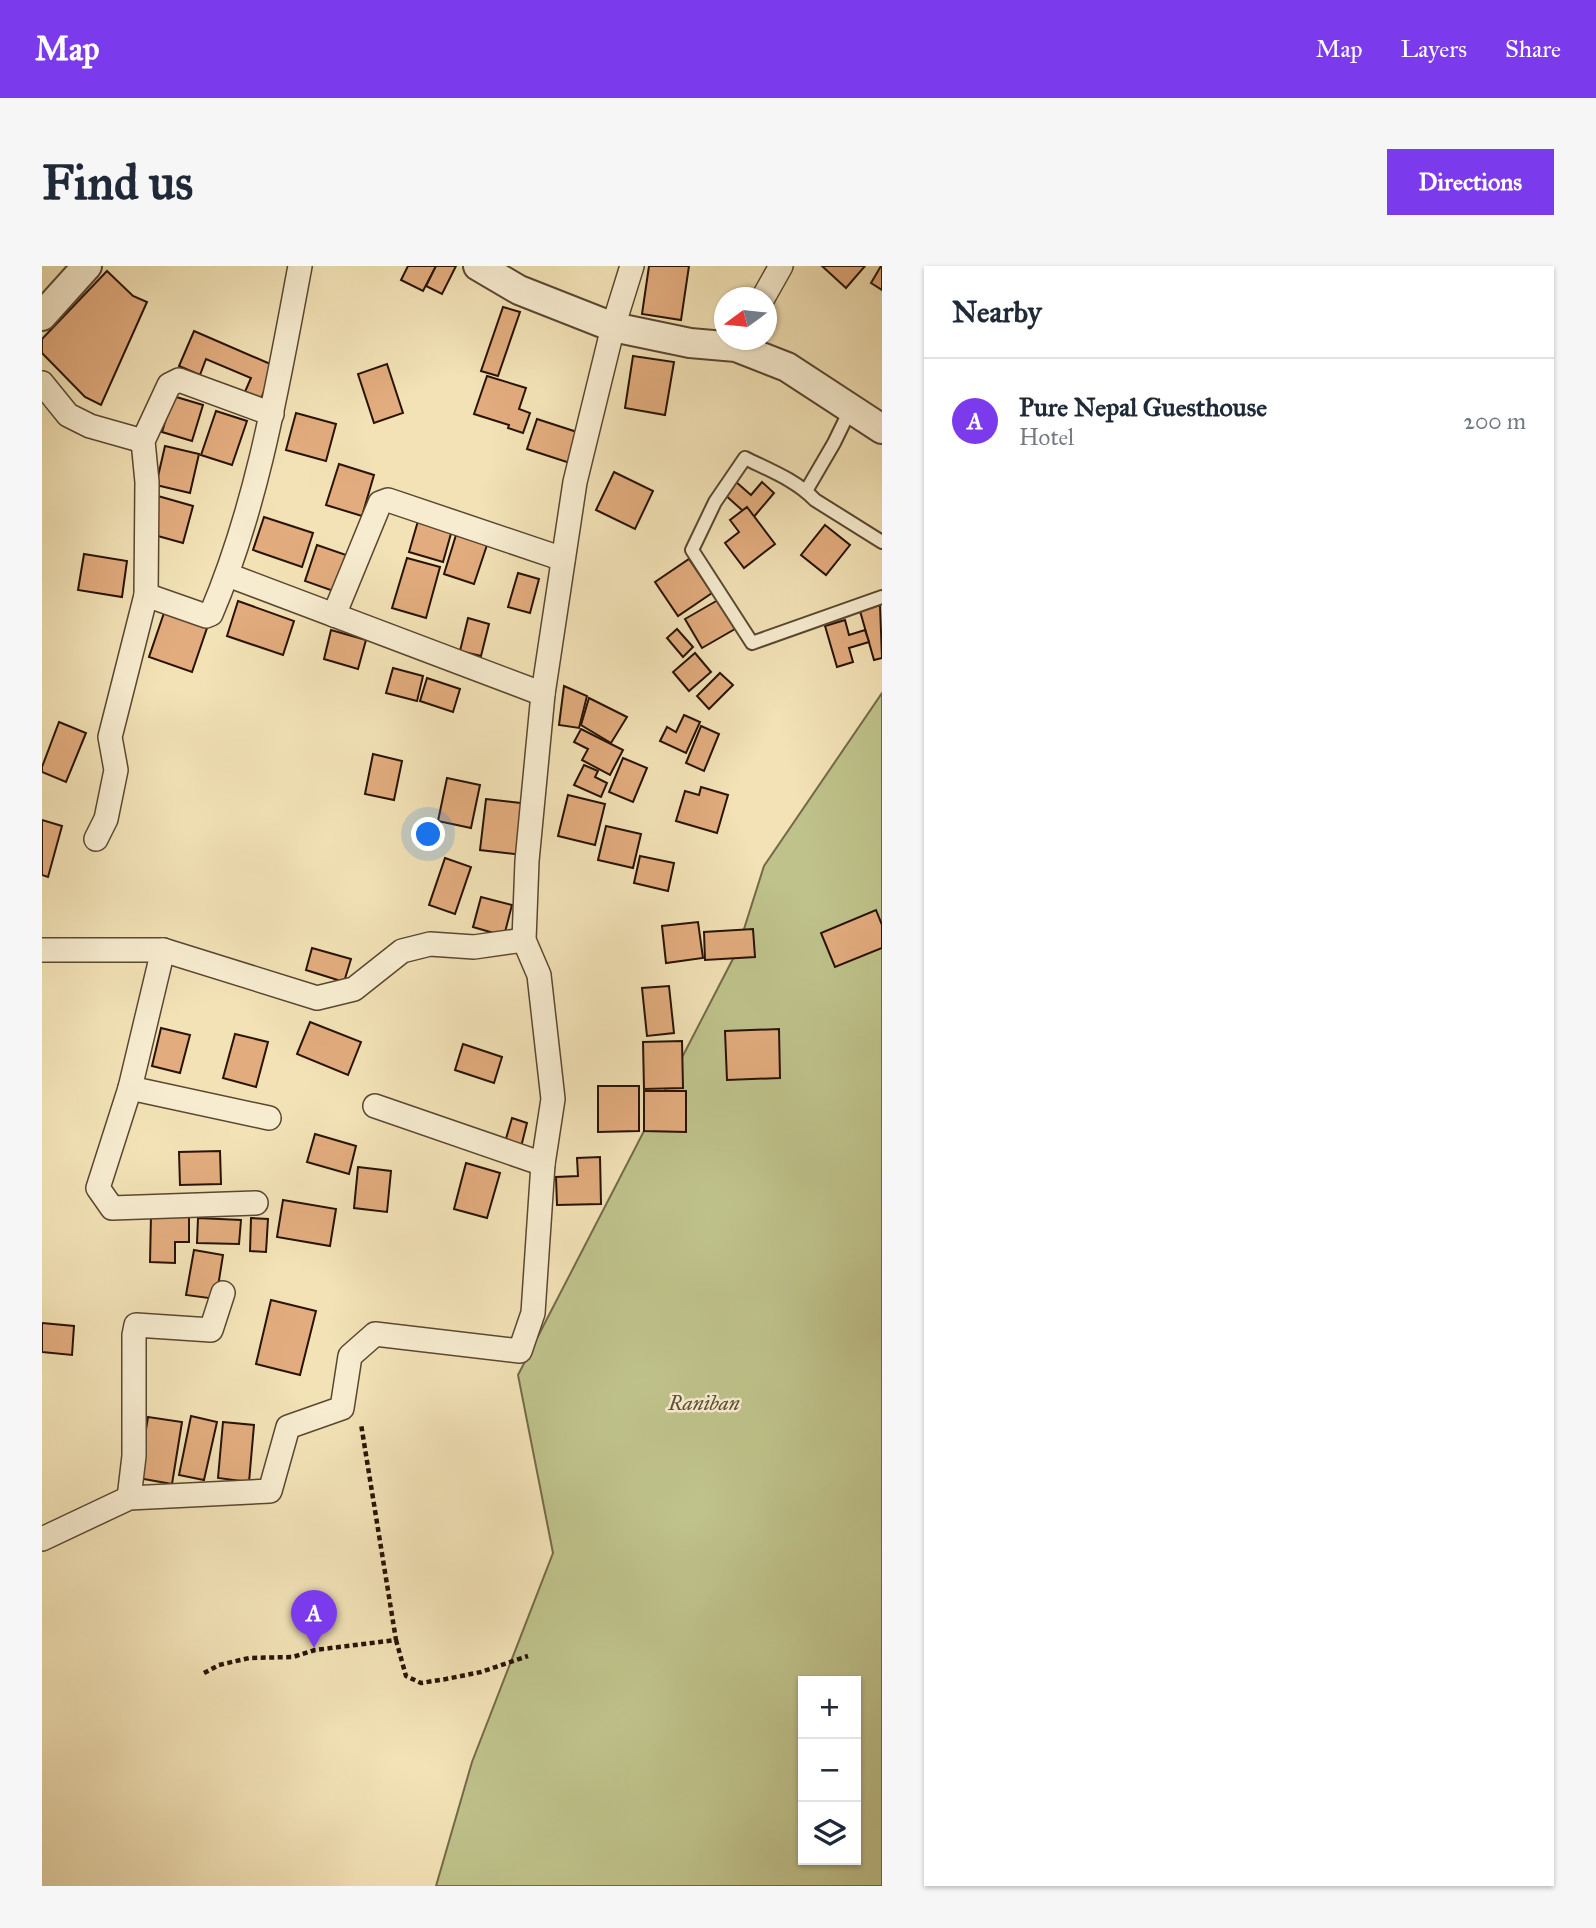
<!DOCTYPE html>
<html lang="en">
<head>
<meta charset="utf-8">
<style>
  :root { --surface:#fff; --page:#f6f6f7; --text:#1f2937; --muted:#747a83; --line:#e0e1e3; --accent:#7c3aed }
  body { margin:0; font-family:"IM FELL Great Primer",serif; background:var(--page); color:var(--text) }
  .controls { position:absolute; right:21px; bottom:21px; display:grid; overflow:hidden; border-radius:0px; box-shadow:0 2px 5px #0004 }
  .controls button { width:63px; height:63px; display:grid; place-items:center; padding:0; border:0; border-bottom:2px solid var(--line); background:var(--surface); color:var(--text); font:35px sans-serif }
  .compass { position:absolute; left:672px; top:21px; width:63px; height:63px; border-radius:50%; background:var(--surface); box-shadow:0 2px 5px #0004; rotate:255deg }
  .you { position:absolute; left:387px; top:569px; width:24px; height:24px; margin:-18px; border:5px solid #fff; border-radius:50%; background:#1a73e8; box-shadow:0 0 0 10px #1a73e833 }
  .badge { display:grid; place-items:center; width:46px; height:46px; border-radius:50%; background:var(--accent); color:#fff; font-size:23px; font-weight:700 }
  .pin { position:absolute; translate:-50% -58px; filter:drop-shadow(0 2px 4px #0008) }
  .pin::after { content:''; position:absolute; top:37px; width:24px; height:21px; background:inherit; clip-path:polygon(0 0,100% 0,50% 100%) }
  .list { margin:0; padding:0; list-style:none }
  h2 { display:flex; justify-content:space-between; align-items:center; height:91px; margin:0; padding:0 28px; font-size:30px }
  h2 small { font-size:23px; font-weight:400; color:var(--muted) }
  .list li { display:grid; grid-template-columns:46px 1fr auto; gap:21px; align-items:center; box-sizing:border-box; height:126px; padding:0 28px; border-top:2px solid var(--line) }
  .list b { display:block; font-size:26px; white-space:nowrap }
  .list p { margin:0; font-size:23px; white-space:nowrap; color:var(--muted) }
  .list em { font-size:23px; font-style:normal; color:var(--muted) }
  .icon { flex:none; width:38px; height:38px; fill:none; stroke:currentColor; stroke-width:2; stroke-linecap:round; stroke-linejoin:round }
  .map { position:relative; flex:none; width:840px; height:1620px; overflow:hidden; border-radius:0px }
  header { display:flex; align-items:center; gap:42px; box-sizing:border-box; height:98px; padding:0 35px; background:var(--accent); color:#fff }
  header strong { font-size:33px }
  nav { display:flex; gap:38px; margin-inline-start:auto; font-size:24px }
  .intro { display:flex; align-items:center; justify-content:space-between; box-sizing:border-box; height:168px; padding:0 42px }
  h1 { margin:0; font-size:49px }
  .button { padding:18px 32px; border-radius:0px; background:var(--accent); color:#fff; font-size:24px; font-weight:700 }
  main { display:flex; gap:42px; padding:0 42px }
  aside { flex:1; background:var(--surface); border-radius:0px; box-shadow:0 2px 5px #0004 }
  .map>svg:first-child { display:block }
  .green { fill:#bfc28b; stroke:#746a48; stroke-width:2; fill-rule:evenodd }
  .building { fill:#e2ac7e; stroke:#281305; stroke-width:2 }
  .lines { fill:none; stroke-linecap:round; stroke-linejoin:round }
  .service-casing { stroke:#5a4731; stroke-width:16 }
  .minor-casing { stroke:#5a4731; stroke-width:26 }
  .tertiary-casing { stroke:#5a4731; stroke-width:32 }
  .path { stroke:#281305; stroke-width:4.5; stroke-dasharray:5 3.5; stroke-linecap:butt }
  .service { stroke:#f7ecd0; stroke-width:12 }
  .minor { stroke:#f7ecd0; stroke-width:23 }
  .tertiary { stroke:#f7ecd0; stroke-width:28 }
  .labels { text-anchor:middle; stroke-width:5; stroke-linejoin:round; paint-order:stroke }
  .park-label { font-size:21px; font-style:italic; fill:#5d5034; stroke:#f7ecd0 }
</style>
</head>
<body>
<header>
<strong>Map</strong>
<nav><a>Map</a><a>Layers</a><a>Share</a></nav>
</header>
<div class="intro"><h1>Find us</h1><a class="button">Directions</a></div>
<main>
<div class="map">
<svg width="840" height="1620" viewBox="0 0 840 1620">
  <rect width="100%" height="100%" fill="#f2e2b6"/>
  <filter id="stains"><feTurbulence type="fractalNoise" baseFrequency=".00286" numOctaves="4"/><feColorMatrix values="0 0 0 0 .2 0 0 0 0 .09 0 0 0 0 .02 0 0 0 .5 -.17"/></filter>
  <radialGradient id="worn" r=".72"><stop offset=".6" stop-color="#630" stop-opacity="0"/><stop offset="1" stop-color="#630" stop-opacity=".3"/></radialGradient>
  <path class="green" d="M840,427V1620H394L430,1496L511,1287L476,1109L695,685L722,600ZM761,1415H814V1594H761Z"/>
  <g class="building">
    <path d="M366,0H394L381,25L359,14Z"/>
    <path d="M394,0H414L400,28L384,20Z"/>
    <path d="M607,0H647L639,54L600,48Z"/>
    <path d="M780,0H823L804,22Z"/>
    <path d="M839,0H840V24L829,17Z"/>
    <path d="M65,5L91,30L105,36L59,139L43,131L0,87V73Z"/>
    <path d="M461,41L478,46L456,110L439,105Z"/>
    <path d="M152,65L233,100L218,135L202,128L209,112L164,93L158,109L137,100Z"/>
    <path d="M591,90L632,96L623,149L583,142Z"/>
    <path d="M345,98L361,147L332,157L316,108Z"/>
    <path d="M445,110L484,122L477,143L488,147L481,167L466,162L467,159L432,148Z"/>
    <path d="M131,130L161,139L150,175L120,166Z"/>
    <path d="M174,145L205,155L190,199L159,189Z"/>
    <path d="M254,147L294,158L284,195L244,184Z"/>
    <path d="M495,153L538,167L528,197L485,183Z"/>
    <path d="M123,180L157,188L148,227L114,219Z"/>
    <path d="M297,198L332,209L320,250L284,239Z"/>
    <path d="M572,206L611,225L593,263L554,244Z"/>
    <path d="M693,215L709,229L720,216L732,227L710,253L682,228Z"/>
    <path d="M116,230L151,240L141,277L105,267Z"/>
    <path d="M705,241L733,278L702,302L683,277L697,266L688,254Z"/>
    <path d="M222,251L271,267L260,301L211,284Z"/>
    <path d="M376,255L410,264L401,296L367,286Z"/>
    <path d="M783,259L808,279L784,309L759,289Z"/>
    <path d="M414,269L445,279L432,318L402,308Z"/>
    <path d="M275,279L310,291L297,327L263,315Z"/>
    <path d="M42,288L85,295L80,331L36,324Z"/>
    <path d="M365,292L398,301L384,352L350,342Z"/>
    <path d="M647,293L670,327L636,350L613,316Z"/>
    <path d="M476,307L497,313L488,347L466,341Z"/>
    <path d="M676,334L693,363L660,382L643,353Z"/>
    <path d="M196,335L252,355L241,389L185,370Z"/>
    <path d="M838,339L840,392L832,394L818,345Z"/>
    <path d="M123,344L166,359L150,406L107,391Z"/>
    <path d="M426,352L447,358L439,390L418,385Z"/>
    <path d="M803,354L807,369L823,364L827,376L807,382L811,396L795,401L783,360Z"/>
    <path d="M635,363L651,381L641,391L625,372Z"/>
    <path d="M289,364L324,374L316,403L282,393Z"/>
    <path d="M653,387L669,406L647,425L631,406Z"/>
    <path d="M351,402L381,410L375,435L344,427Z"/>
    <path d="M678,407L691,419L667,443L655,430Z"/>
    <path d="M385,412L418,423L411,446L378,435Z"/>
    <path d="M522,420L545,430L537,462L517,459Z"/>
    <path d="M547,432L585,451L569,477L539,459Z"/>
    <path d="M642,449L658,456L644,487L618,475L625,461L634,466Z"/>
    <path d="M17,456L44,467L24,516L0,506V501Z"/>
    <path d="M659,460L677,468L662,505L644,497Z"/>
    <path d="M539,463L581,484L568,509L540,494L546,483L532,476Z"/>
    <path d="M331,488L360,495L352,534L323,528Z"/>
    <path d="M581,492L605,502L591,536L567,526Z"/>
    <path d="M542,499L556,505L553,511L565,517L559,531L532,519Z"/>
    <path d="M405,512L438,519L429,562L396,555Z"/>
    <path d="M659,521L686,529L675,567L634,555L643,525L657,529Z"/>
    <path d="M526,529L563,538L553,579L516,570Z"/>
    <path d="M444,533L487,538L481,589L438,584Z"/>
    <path d="M0,554L20,560L6,611L0,609Z"/>
    <path d="M564,560L599,568L591,602L556,594Z"/>
    <path d="M598,590L632,597L626,625L592,617Z"/>
    <path d="M403,592L429,601L413,648L387,639Z"/>
    <path d="M439,631L470,639L462,670L431,661Z"/>
    <path d="M834,644L840,659V682L793,701L779,667Z"/>
    <path d="M656,656L661,692L624,697L620,660Z"/>
    <path d="M711,663L713,691L663,694L662,666Z"/>
    <path d="M270,682L309,693L302,716L264,704Z"/>
    <path d="M627,720L632,767L605,770L600,722Z"/>
    <path d="M268,756L319,776L306,809L255,788Z"/>
    <path d="M119,762L148,769L138,807L110,800Z"/>
    <path d="M737,763L738,812L685,814L683,765Z"/>
    <path d="M193,768L226,776L214,821L181,812Z"/>
    <path d="M640,775L641,822L602,823L601,776Z"/>
    <path d="M421,778L460,791L452,817L413,804Z"/>
    <path d="M556,820H597V865L556,866Z"/>
    <path d="M602,825H644V866L602,865Z"/>
    <path d="M470,852L485,857L479,881L463,876Z"/>
    <path d="M273,868L314,880L307,908L265,896Z"/>
    <path d="M178,885L179,918L138,919L137,886Z"/>
    <path d="M558,891L559,938L515,939L514,911L536,910L535,892Z"/>
    <path d="M424,897L458,907L445,952L412,943Z"/>
    <path d="M316,901L349,905L345,946L312,942Z"/>
    <path d="M241,934L294,943L288,980L235,971Z"/>
    <path d="M109,949L147,950V976H133V997L108,996Z"/>
    <path d="M156,952L199,954L197,978L155,977Z"/>
    <path d="M209,952L226,953L224,986L208,985Z"/>
    <path d="M152,984L181,989L174,1033L144,1029Z"/>
    <path d="M229,1034L274,1045L258,1109L214,1098Z"/>
    <path d="M0,1057L32,1060L30,1089L0,1086Z"/>
    <path d="M149,1150L175,1156L162,1214L137,1209Z"/>
    <path d="M106,1151L140,1156L130,1218L96,1212Z"/>
    <path d="M181,1156L212,1159L207,1216L176,1212Z"/>
  </g>
  <g class="lines">
    <g class="service-casing">
      <g id="service">
        <path d="M764,225L792,177L809,142"/>
        <path d="M840,276L773,234C754,214 727,204 703,192L673,236L650,284L710,377L840,331"/>
      </g>
    </g>
    <g class="minor-casing">
      <g id="minor">
        <path d="M721,32L739,0"/>
        <path d="M0,117L26,149L48,160L101,175"/>
        <path d="M186,309L501,428"/>
        <path d="M104,329L164,350L169,348C216,238 236,117 258,0"/>
        <path d="M292,349L338,237L346,234L521,293"/>
        <path d="M54,573L64,553L74,504L68,471L104,329L105,216L101,175L127,119L137,114L230,148"/>
        <path d="M0,684H121L275,732L312,723L360,685L388,678L432,681L482,674"/>
        <path d="M121,684L88,822L227,852"/>
        <path d="M88,822L56,922L70,942L214,937"/>
        <path d="M333,840L501,898"/>
        <path d="M87,1232L92,1190V1069L94,1059L169,1064L181,1027"/>
        <path d="M0,1273L87,1232L228,1225L246,1161L300,1142L308,1090L333,1068L478,1085L491,1047L501,898L511,833L497,709L482,674L485,595L501,428L533,216L571,61L590,0"/>
      </g>
    </g>
    <g class="tertiary-casing">
      <g id="tertiary">
        <path d="M436,0L477,24L571,61L648,77L694,81L745,101L840,163"/>
        <path d="M0,50L45,0"/>
      </g>
    </g>
    <g class="path">
      <path d="M354,1374L364,1410L379,1417L404,1413L439,1406L486,1390"/>
      <path d="M162,1407L177,1399L207,1392L251,1391L273,1384L354,1374L319,1158"/>
    </g>
    <use href="#service" class="service"/>
    <use href="#minor" class="minor"/>
    <use href="#tertiary" class="tertiary"/>
  </g>
  <g class="labels">
    <g class="park-label">
      <text x="662" y="1144">Raniban</text>
    </g>
  </g>
  <rect width="100%" height="100%" filter="url(#stains)"/>
  <rect width="100%" height="100%" fill="url(#worn)"/>
</svg>
<div class="controls">
<button>+</button>
<button>−</button>
<button><svg class="icon" aria-label="layers" viewBox="0 0 24 24"><path d="M12 4l9 5-9 5-9-5zM3 14l9 5 9-5"/></svg></button>
</div>
<svg class="compass" viewBox="-18 -18 36 36"><path d="M0-13l5 13h-10z" fill="#e53935"/><path d="M0 13l5-13h-10z" fill="#747a83"/></svg>
<div class="you"></div>
<div class="pin badge" style="left:272px;top:1382px">A</div>
</div>
<aside>
<h2>Nearby<small></small></h2>
<ul class="list">
<li><span class="badge">A</span><div><b>Pure Nepal Guesthouse</b><p>Hotel</p></div><em>200 m</em></li>
</ul>
</aside>
</main>
</body>
</html>
